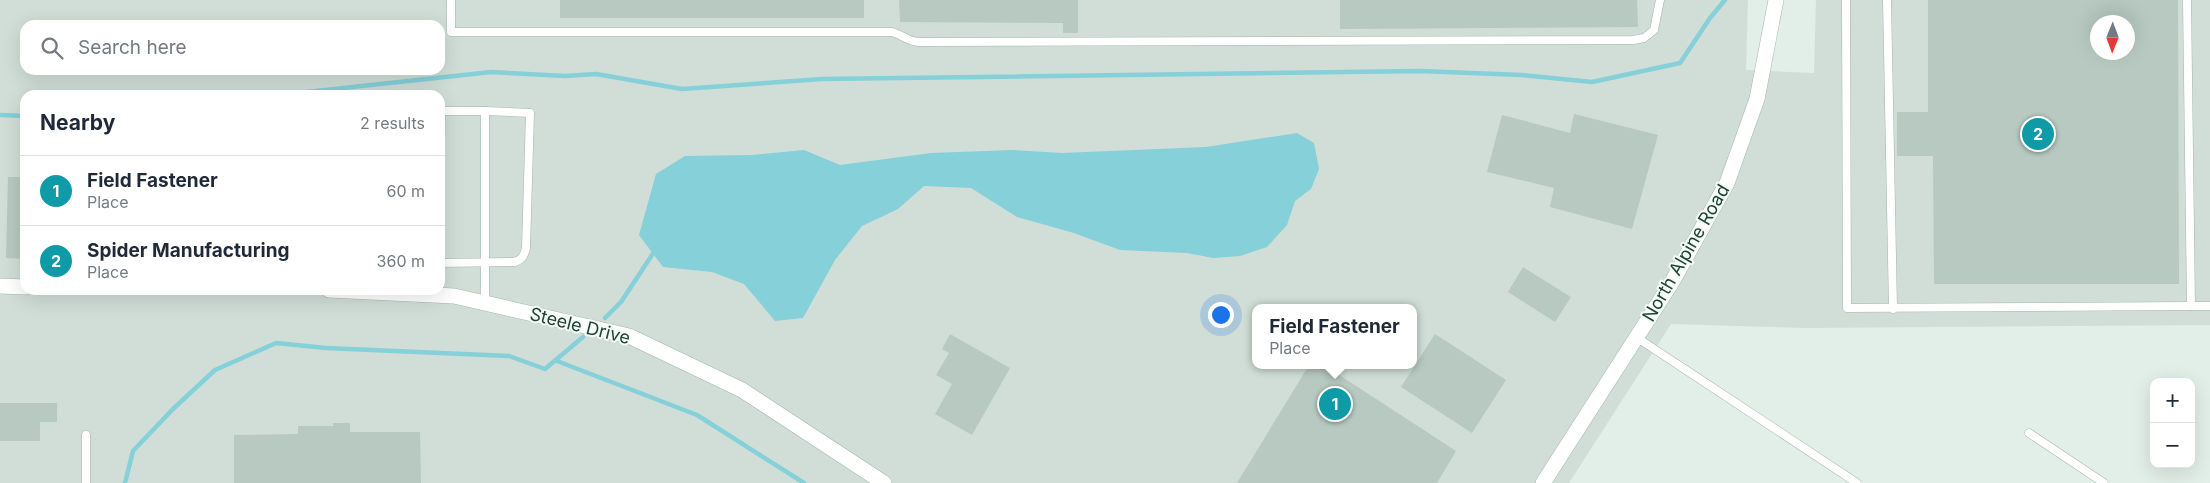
<!DOCTYPE html>
<html lang="en">
<head>
<meta charset="utf-8">
<style>
  :root { --surface:#fff; --page:#f6f6f7; --text:#1f2937; --muted:#747a83; --line:#e0e1e3; --accent:#844942 }
  body { margin:0; font-family:Inter,sans-serif; background:var(--page); color:var(--text) }
  .controls { position:absolute; right:15px; bottom:15px; display:grid; overflow:hidden; border-radius:10px; box-shadow:0 5px 20px #0002 }
  .controls button { width:45px; height:45px; display:grid; place-items:center; padding:0; border:0; border-bottom:1px solid var(--line); background:var(--surface); color:var(--text); font:25px sans-serif }
  .compass { position:absolute; left:2090px; top:15px; width:45px; height:45px; border-radius:50%; background:var(--surface); box-shadow:0 5px 20px #0002; rotate:181deg }
  .you { position:absolute; left:1220px; top:314px; width:18px; height:18px; margin:-12px; border:4px solid #fff; border-radius:50%; background:#1a73e8; box-shadow:0 0 0 8px #1a73e833 }
  .badge { display:grid; place-items:center; width:32px; height:32px; border-radius:50%; background:var(--accent); color:#fff; font-size:16px; font-weight:700 }
  .pin { position:absolute; translate:-50% -50%; border:2px solid #fff; box-shadow:0 1px 5px #0006 }
  .popup { position:absolute; left:1252px; top:304px; width:165px; height:65px; box-sizing:border-box; display:grid; place-content:center; border-radius:10px; background:var(--surface); filter:drop-shadow(0 1px 4px #0005); font-size:16px; white-space:nowrap; color:var(--muted) }
  .popup b { font-size:19px; color:var(--text) }
  .popup::after { content:''; position:absolute; left:50%; top:100%; margin-left:-10px; border:10px solid transparent; border-top-color:var(--surface) }
  .list { margin:0; padding:0; list-style:none }
  h2 { display:flex; justify-content:space-between; align-items:center; height:65px; margin:0; padding:0 20px; font-size:21px }
  h2 small { font-size:16px; font-weight:400; color:var(--muted) }
  .list li { display:grid; grid-template-columns:32px 1fr auto; gap:15px; align-items:center; box-sizing:border-box; height:70px; padding:0 20px; border-top:1px solid var(--line) }
  .list b { display:block; font-size:19px; white-space:nowrap }
  .list p { margin:0; font-size:16px; white-space:nowrap; color:var(--muted) }
  .list em { font-size:16px; font-style:normal; color:var(--muted) }
  .icon { flex:none; width:28px; height:28px; fill:none; stroke:currentColor; stroke-width:2; stroke-linecap:round; stroke-linejoin:round }
  .map { position:relative; flex:none; width:2210px; height:483px; overflow:hidden }
  .search { position:absolute; background:var(--surface); box-shadow:0 5px 20px #0002; left:20px; top:20px; width:425px; height:55px; display:flex; align-items:center; gap:12px; box-sizing:border-box; padding:0 18px; border-radius:15px; color:var(--muted); font-size:19px }
  .panel { position:absolute; background:var(--surface); box-shadow:0 5px 20px #0002; left:20px; top:90px; width:425px; height:205px; border-radius:15px }
  .map>svg:first-child { display:block }
  .built { fill:#d0ded7; fill-rule:evenodd }
  .water { fill:#85d0d9 }
  .lines { fill:none; stroke-linecap:round; stroke-linejoin:round }
  .stream { stroke:#85d0d9; stroke-width:4.5 }
  .building { fill:#b7c9c1; fill-rule:evenodd }
  .service-casing { stroke:#a4b7af; stroke-width:9 }
  .minor-casing { stroke:#a4b7af; stroke-width:16 }
  .service { stroke:#fff; stroke-width:8 }
  .minor { stroke:#fff; stroke-width:15 }
  .labels { text-anchor:middle; stroke-width:4; stroke-linejoin:round; paint-order:stroke }
  .street-label { font-size:18px; fill:#204237; stroke:#f4faf6 }
</style>
</head>
<body>
<div class="map">
<svg width="2210" height="483" viewBox="0 0 2210 483">
  <rect width="100%" height="100%" fill="#e2eee8"/>
  <path class="built" d="M0,0H1748L1746,70L1814,73L1816,0H2210V325L1806,328L1671,324L1569,483H0ZM2098,22H2128V52H2098ZM25,25H440V70H25ZM25,95H440V290H25ZM1256,308H1414V365H1256Z"/>
  <path class="water" d="M1297,133L1314,143L1319,169L1311,189L1295,201L1287,225L1267,247L1240,256L1213,258L1187,253L1120,250L1074,233L1017,217L971,188L924,186L898,209L862,226L835,260L803,318L775,321L744,284L712,272L663,267L639,235L656,174L685,156L752,155L804,150L840,165L931,153L1012,150L1062,153L1206,147Z"/>
  <g class="lines">
    <g class="stream">
      <path d="M279,95L491,72L565,76L596,74L682,89L822,79L1420,71L1522,75L1592,82L1680,63L1710,18L1725,0"/>
      <path d="M0,115L25,116"/>
      <path d="M605,318L621,302L656,249"/>
      <path d="M557,361L697,415L804,483"/>
      <path d="M125,483L133,451L173,409L215,370L276,343L326,348L509,356L545,369L583,337"/>
    </g>
  </g>
  <g class="building">
    <rect x="560" y="0" width="304" height="18"/>
    <path d="M899,0H1078V33H1063V23L900,22Z"/>
    <path d="M1340,0H1637L1638,27L1340,29Z"/>
    <path d="M1928,0H2178L2179,284H1934L1933,156H1897V112H1928ZM2098,22H2128V52H2098Z"/>
    <path d="M1574,114L1658,135L1632,229L1550,207L1554,188L1487,172L1502,115L1570,133Z"/>
    <path d="M8,177H25V259L6,258Z"/>
    <path d="M1523,267L1571,297L1555,322L1508,292Z"/>
    <path d="M950,334L1010,368L972,435L935,414L952,384L936,375L949,353L942,349Z"/>
    <path d="M1435,334L1506,380L1472,433L1401,387Z"/>
    <path d="M1309,365H1324L1456,451L1437,483H1237Z"/>
    <path d="M0,403H57V422H40V441H0Z"/>
    <path d="M333,423H350V432H420L421,483H234V435L298,434V426H333Z"/>
  </g>
  <g class="lines">
    <g class="service-casing">
      <g id="service">
        <path d="M451,0V32H892C902,35 908,41 918,42L1633,40L1644,38L1654,30L1660,0"/>
        <path d="M1846,0L1847,308L2191,306"/>
        <path d="M1887,0L1893,309"/>
        <path d="M2187,0L2191,306H2210"/>
        <path d="M440,164L441,111H485V303"/>
        <path d="M440,263L514,262C522,260 524,256 526,248L530,113L485,111"/>
        <path d="M1636,337L1857,483"/>
        <path d="M2029,433L2104,483"/>
        <path d="M86,483V435"/>
      </g>
    </g>
    <g class="minor-casing">
      <g id="minor">
        <path d="M0,286L25,287"/>
        <path d="M329,290L454,296L629,336L742,390L884,483"/>
        <path d="M1543,483L1672,282L1727,183L1757,99L1776,0"/>
      </g>
    </g>
    <use href="#service" class="service"/>
    <use href="#minor" class="minor"/>
  </g>
  <g class="labels">
    <g class="street-label">
      <text transform="translate(1686 253) rotate(-60)" y="6">North Alpine Road</text>
      <text transform="translate(580 326) rotate(14)" y="6">Steele Drive</text>
    </g>
  </g>
</svg>
<div class="controls">
<button>+</button>
<button>−</button>
</div>
<svg class="compass" viewBox="-18 -18 36 36"><path d="M0-13l5 13h-10z" fill="#e53935"/><path d="M0 13l5-13h-10z" fill="#747a83"/></svg>
<div class="you"></div>
<div class="pin badge" style="left:1335px;top:404px;background:#0f9aa8">1</div>
<div class="popup"><b>Field Fastener</b>Place</div>
<div class="pin badge" style="left:2038px;top:134px;background:#0f9aa8">2</div>
<div class="search"><svg class="icon" aria-label="search" viewBox="0 0 24 24"><circle cx="10" cy="10" r="6"/><path d="M15 15l6 6"/></svg>Search here</div>
<section class="panel">
<h2>Nearby<small>2 results</small></h2>
<ul class="list">
<li><span class="badge" style="background:#0f9aa8">1</span><div><b>Field Fastener</b><p>Place</p></div><em>60 m</em></li>
<li><span class="badge" style="background:#0f9aa8">2</span><div><b>Spider Manufacturing</b><p>Place</p></div><em>360 m</em></li>
</ul>
</section>
</div>
</body>
</html>
